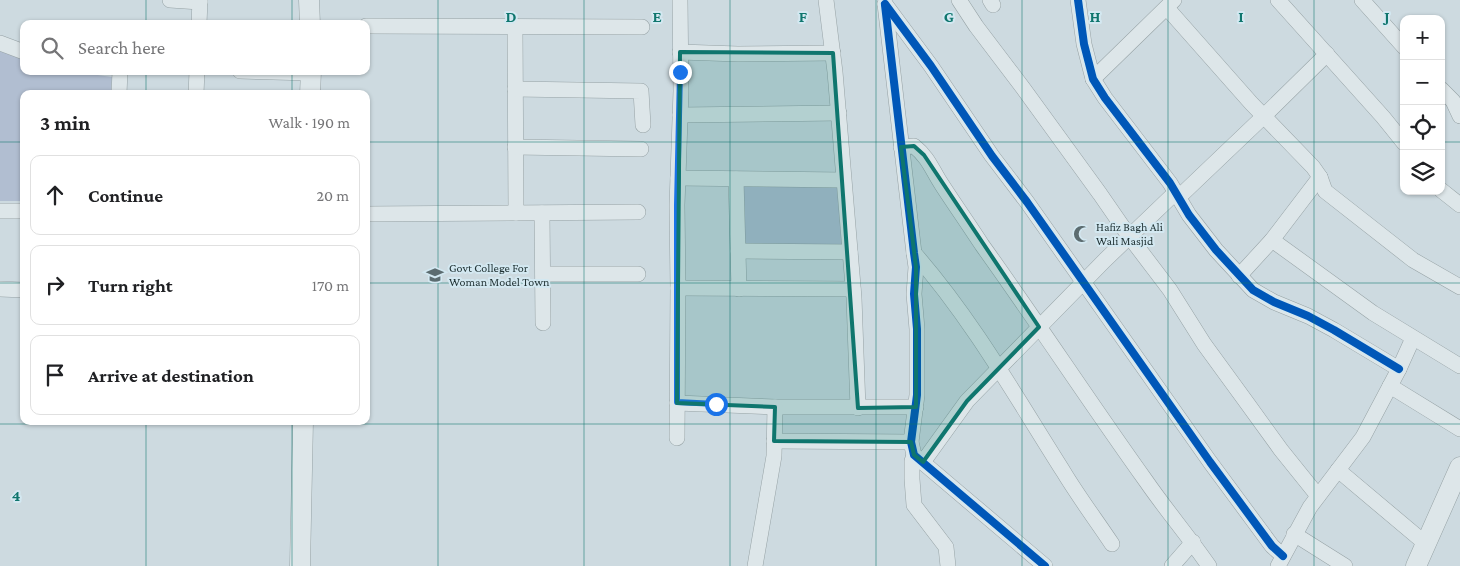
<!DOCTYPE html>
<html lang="en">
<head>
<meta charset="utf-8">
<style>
  :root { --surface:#fff; --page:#f6f6f6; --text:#202124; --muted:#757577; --line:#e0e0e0 }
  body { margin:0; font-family:"Crimson Pro",serif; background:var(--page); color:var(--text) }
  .controls { position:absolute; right:15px; top:15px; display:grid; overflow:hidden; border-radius:10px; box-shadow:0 1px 4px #0004 }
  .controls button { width:45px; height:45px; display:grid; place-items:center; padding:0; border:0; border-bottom:1px solid var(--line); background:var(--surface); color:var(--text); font:25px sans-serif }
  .stop { position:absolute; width:15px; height:15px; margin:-11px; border:4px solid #1a73e8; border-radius:50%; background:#fff }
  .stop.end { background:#1a73e8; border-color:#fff; box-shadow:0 1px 5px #0008 }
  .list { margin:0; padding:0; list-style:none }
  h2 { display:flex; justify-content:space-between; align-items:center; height:65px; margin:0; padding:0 20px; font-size:21px }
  h2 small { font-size:16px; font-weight:400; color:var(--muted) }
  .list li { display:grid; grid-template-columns:32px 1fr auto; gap:15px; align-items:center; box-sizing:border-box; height:80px; margin:0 10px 10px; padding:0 10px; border:1px solid var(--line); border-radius:10px }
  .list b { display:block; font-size:19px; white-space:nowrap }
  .list em { font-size:16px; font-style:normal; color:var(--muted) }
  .icon { flex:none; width:28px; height:28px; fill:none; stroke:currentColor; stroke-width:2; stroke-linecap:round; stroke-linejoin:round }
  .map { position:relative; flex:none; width:1460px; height:566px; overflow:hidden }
  .search { position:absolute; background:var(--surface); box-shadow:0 1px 4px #0004; left:20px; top:20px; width:350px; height:55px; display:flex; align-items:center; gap:12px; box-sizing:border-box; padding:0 18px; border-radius:10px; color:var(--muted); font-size:19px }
  .panel { position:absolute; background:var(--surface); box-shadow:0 1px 4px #0004; left:20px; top:90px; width:350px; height:335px; border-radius:10px }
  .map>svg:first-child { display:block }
  .green { fill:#b1bed1 }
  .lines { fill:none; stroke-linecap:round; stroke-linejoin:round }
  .minor-casing { stroke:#96a2a5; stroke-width:16 }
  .tertiary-casing { stroke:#96a2a5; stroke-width:21 }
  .minor { stroke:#dde6e9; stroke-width:15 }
  .tertiary { stroke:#dde6e9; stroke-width:20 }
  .cycleway-casing { stroke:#d3e8f1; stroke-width:11 }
  .cycleway { stroke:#0057b8; stroke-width:8 }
  .route { stroke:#1a73e8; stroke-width:6 }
  .marked { fill:#0f766e; fill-opacity:0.2; stroke:#0f766e; stroke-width:4; stroke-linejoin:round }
  .grid { fill:none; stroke:#0f766e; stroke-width:1; stroke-opacity:0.55 }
  .labels { text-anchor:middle; stroke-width:4; stroke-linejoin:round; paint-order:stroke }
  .poi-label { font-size:12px; fill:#1f3133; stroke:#d3e8f1; text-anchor:start }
  .grid-label { font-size:16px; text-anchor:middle; font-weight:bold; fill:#0f766e; stroke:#d3e8f1; stroke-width:4; stroke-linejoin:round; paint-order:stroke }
</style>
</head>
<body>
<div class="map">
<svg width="1460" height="566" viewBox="0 0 1460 566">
  <rect width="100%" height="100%" fill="#cddae0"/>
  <g class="green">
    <path d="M0,51L24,59V71H69L112,77L111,94H24V201H0Z"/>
    <path d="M838,184L843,247L742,246V186Z"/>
  </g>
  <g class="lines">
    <g class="minor-casing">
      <g id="minor">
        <path d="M170,0L200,2"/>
        <path d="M826,0L835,72L854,298L858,408"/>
        <path d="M959,0L976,26L1023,88L1100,194L1129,236L1170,290L1204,344L1247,403L1281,450L1318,496"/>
        <path d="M990,0L993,5"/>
        <path d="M1078,0L1084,44L1093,79L1105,98L1170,183L1189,215L1216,250L1253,290L1274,302L1308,316L1334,330L1399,369"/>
        <path d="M1278,0L1383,117L1404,143"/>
        <path d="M1362,0L1404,47"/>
        <path d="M885,4L931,66L992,156L1027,202L1210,462L1272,546L1283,556"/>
        <path d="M885,4L914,253L916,267L914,294L917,329V395L911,442L914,455L1045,566"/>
        <path d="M1167,8L1251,103L1313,167L1320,177L1325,191L1413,260L1460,287"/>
        <path d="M199,24L200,0"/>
        <path d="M366,26L642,27"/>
        <path d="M515,26L516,213"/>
        <path d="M0,43L24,52"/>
        <path d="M680,52L738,54L833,53"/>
        <path d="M240,71L311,73"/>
        <path d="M1093,79L1174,0"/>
        <path d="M515,89L641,91L643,125"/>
        <path d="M1441,89L1453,101L1460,116"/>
        <path d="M119,94L120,71"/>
        <path d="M196,94L197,71"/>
        <path d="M680,115L839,113"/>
        <path d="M515,147L641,149"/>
        <path d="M901,147L914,146C929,158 932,170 942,185C955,205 969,225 982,245C1038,323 1090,403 1146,481C1166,510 1189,537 1209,566"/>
        <path d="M678,178L843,180"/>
        <path d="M736,179L739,289"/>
        <path d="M1441,190L1460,205"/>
        <path d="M1179,197L1264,116L1327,54"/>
        <path d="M0,211H24"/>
        <path d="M542,213L543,323"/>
        <path d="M366,214L638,212"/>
        <path d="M1272,240L1373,313L1460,366"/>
        <path d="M738,251L850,252"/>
        <path d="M914,253C972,319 1016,397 1063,471C1078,496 1096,520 1112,544"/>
        <path d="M543,274H638"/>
        <path d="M1239,276L1272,240L1320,177"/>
        <path d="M678,288L853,289"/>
        <path d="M0,289L24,290"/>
        <path d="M1390,386L1460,429"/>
        <path d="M677,403L775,407H916"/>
        <path d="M677,438L678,288L677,205L681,91L680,0"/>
        <path d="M774,441L911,442"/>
        <path d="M914,455L912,461V479L914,505L946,547L948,566"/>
        <path d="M923,462L967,401L1105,260L1176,192"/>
        <path d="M1338,470L1426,544"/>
        <path d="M1294,534L1345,566"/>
        <path d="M755,566L774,456L775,407"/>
        <path d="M1172,566L1193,542"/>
        <path d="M1278,566L1310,507L1363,437L1399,369L1413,338"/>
      </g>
    </g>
    <g class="tertiary-casing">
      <g id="tertiary">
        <path d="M309,0L310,24"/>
        <path d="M310,94L311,71"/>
        <path d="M300,566L303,421"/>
        <path d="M1416,566L1460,467"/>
      </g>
    </g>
    <use href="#minor" class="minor"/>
    <use href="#tertiary" class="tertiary"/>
    <g class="cycleway-casing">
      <g id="cycleway">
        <path d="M1078,0L1084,44L1093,79L1105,98L1170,183L1189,215L1216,250L1253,290L1274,302L1308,316L1334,330L1399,369"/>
        <path d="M885,4L931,66L992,156L1027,202L1210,462L1272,546L1283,556"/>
        <path d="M885,5L914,253L916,267L914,294L917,329V395L911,442L914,455L1045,566"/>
      </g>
    </g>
    <use href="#cycleway" class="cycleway"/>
  </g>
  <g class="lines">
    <path class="route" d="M680,72L677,205V402L716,404"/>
  </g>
  <path class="marked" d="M680,52L833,53L858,408L916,407V267L901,147L914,146L924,155L1039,327L967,401L923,462L914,455L911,442L774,441L775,407L677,403Z"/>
  <path class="grid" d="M146,0V24M292,0V24M438,0V566M584,0V566M730,0V566M876,0V566M1022,0V566M1168,0V566M1314,0V566M146,71V94M292,71V94M0,142H24M366,142H1404M1441,142H1460M0,283H24M366,283H1460M146,421V566M292,421V566M0,424H1460"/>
  <defs>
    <g id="mosque-bare" transform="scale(1.35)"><path d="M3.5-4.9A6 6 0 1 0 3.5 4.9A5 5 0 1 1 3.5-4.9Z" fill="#5c6c70" stroke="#d3e8f1" stroke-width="2.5" paint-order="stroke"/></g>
    <g id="university-bare" transform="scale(1.35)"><path d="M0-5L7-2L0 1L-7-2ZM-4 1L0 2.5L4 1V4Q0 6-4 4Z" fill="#5c6c70" stroke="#d3e8f1" stroke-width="2.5" paint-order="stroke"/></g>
  </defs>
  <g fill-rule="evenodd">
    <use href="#mosque-bare" x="1082" y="234"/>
    <use href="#university-bare" x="435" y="275"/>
  </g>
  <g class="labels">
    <g class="poi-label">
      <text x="1096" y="231">Hafiz Bagh Ali<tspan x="1096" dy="14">Wali Masjid</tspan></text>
      <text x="449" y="272">Govt College For<tspan x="449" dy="14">Woman Model Town</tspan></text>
    </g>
  </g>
  <g class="grid-label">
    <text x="511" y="22">D</text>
    <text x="657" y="22">E</text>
    <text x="803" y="22">F</text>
    <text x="949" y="22">G</text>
    <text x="1095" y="22">H</text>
    <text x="1241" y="22">I</text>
    <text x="1387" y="22">J</text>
    <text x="16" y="501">4</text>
  </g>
</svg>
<div class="controls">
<button>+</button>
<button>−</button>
<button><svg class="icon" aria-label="locate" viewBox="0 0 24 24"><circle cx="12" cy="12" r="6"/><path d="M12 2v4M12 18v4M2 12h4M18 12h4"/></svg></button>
<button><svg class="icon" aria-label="layers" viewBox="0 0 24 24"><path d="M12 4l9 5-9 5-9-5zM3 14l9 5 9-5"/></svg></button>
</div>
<div class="stop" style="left:716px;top:404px"></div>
<div class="stop end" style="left:680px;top:72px"></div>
<div class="search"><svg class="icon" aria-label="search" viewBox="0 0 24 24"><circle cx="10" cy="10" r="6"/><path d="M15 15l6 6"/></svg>Search here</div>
<section class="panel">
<h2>3 min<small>Walk · 190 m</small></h2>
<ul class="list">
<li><svg class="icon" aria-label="ahead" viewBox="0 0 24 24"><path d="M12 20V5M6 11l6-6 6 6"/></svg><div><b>Continue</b></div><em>20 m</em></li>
<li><svg class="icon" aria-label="right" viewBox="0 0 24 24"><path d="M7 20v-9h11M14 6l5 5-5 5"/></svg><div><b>Turn right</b></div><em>170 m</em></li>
<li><svg class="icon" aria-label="arrive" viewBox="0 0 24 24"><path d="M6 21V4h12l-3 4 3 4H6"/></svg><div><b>Arrive at destination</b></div></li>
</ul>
</section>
</div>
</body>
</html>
